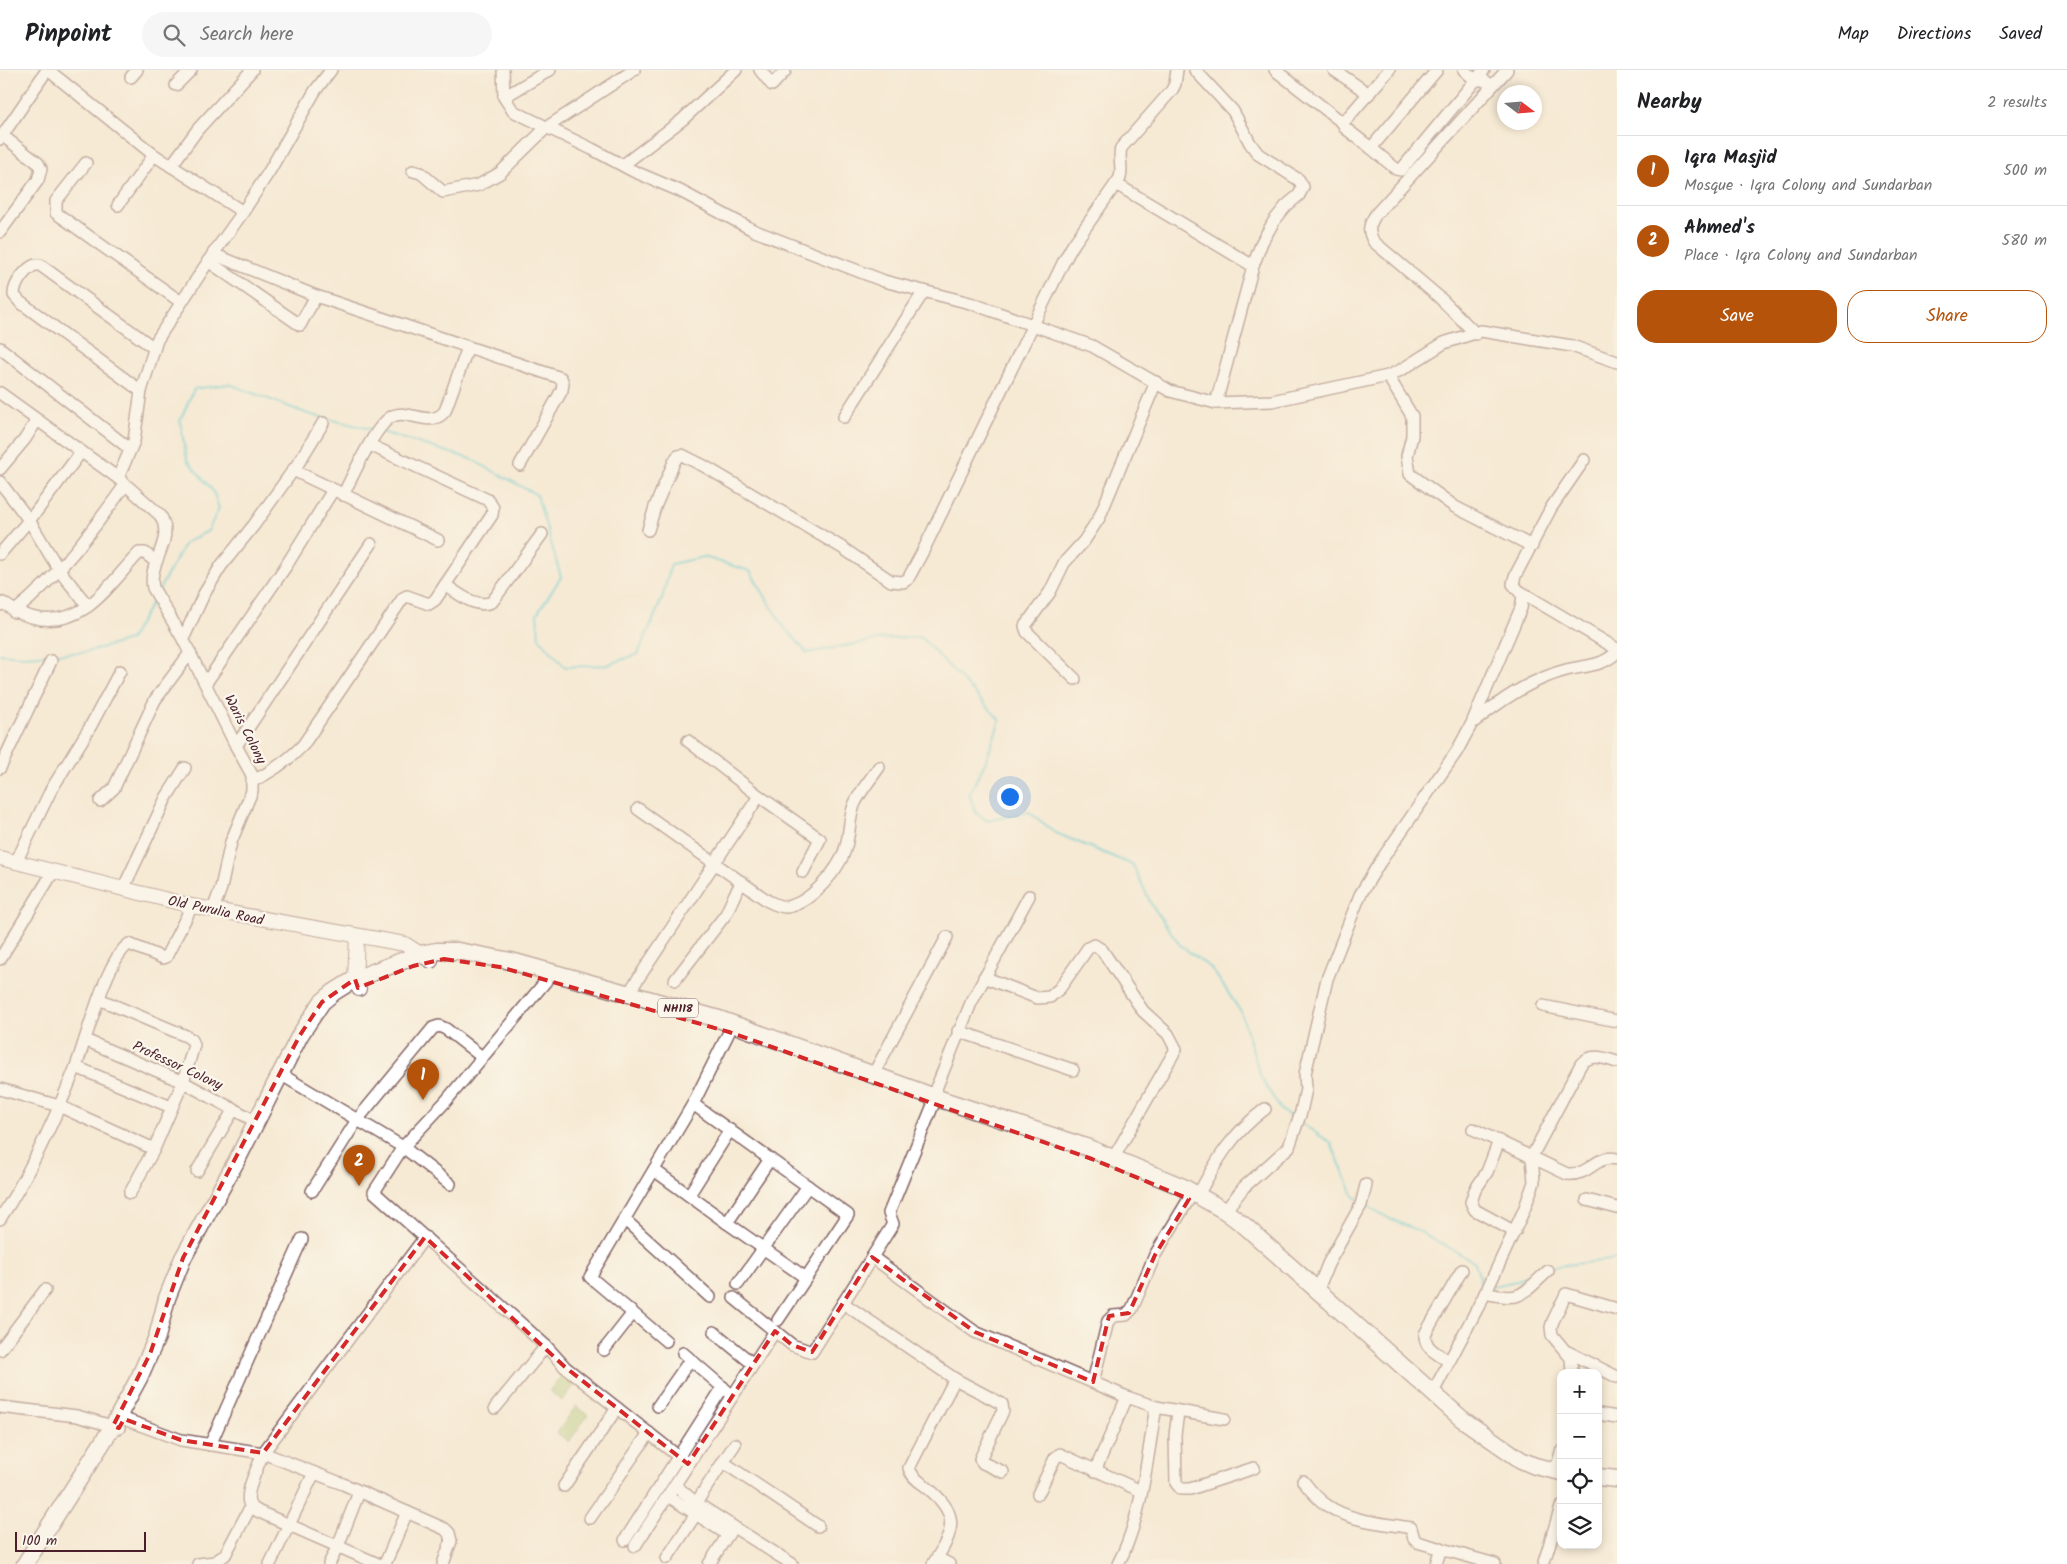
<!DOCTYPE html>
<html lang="en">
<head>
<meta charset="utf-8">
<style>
  :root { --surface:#fff; --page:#f6f6f6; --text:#202124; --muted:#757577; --line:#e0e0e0; --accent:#b45309 }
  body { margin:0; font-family:Kalam,sans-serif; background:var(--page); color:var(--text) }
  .controls { position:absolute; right:15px; bottom:15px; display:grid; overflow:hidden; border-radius:10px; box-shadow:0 2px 8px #0003 }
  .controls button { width:45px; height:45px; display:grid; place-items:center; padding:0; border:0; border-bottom:1px solid var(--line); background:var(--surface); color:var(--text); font:25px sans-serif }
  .compass { position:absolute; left:1497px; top:15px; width:45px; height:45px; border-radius:50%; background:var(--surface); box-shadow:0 2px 8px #0003; rotate:106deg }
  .scale { position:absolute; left:15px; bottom:12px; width:131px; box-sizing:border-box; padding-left:5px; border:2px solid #4a1f2b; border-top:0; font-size:14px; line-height:18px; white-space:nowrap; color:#4a1f2b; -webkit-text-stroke:4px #fbf7ec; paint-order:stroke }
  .you { position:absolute; left:1009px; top:726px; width:18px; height:18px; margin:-12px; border:4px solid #fff; border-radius:50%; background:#1a73e8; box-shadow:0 0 0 8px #1a73e833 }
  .badge { display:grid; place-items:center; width:32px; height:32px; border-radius:50%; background:var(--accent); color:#fff; font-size:16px; font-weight:700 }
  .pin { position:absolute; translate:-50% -41px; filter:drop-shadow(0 1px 2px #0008) }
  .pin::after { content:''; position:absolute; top:26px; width:18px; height:15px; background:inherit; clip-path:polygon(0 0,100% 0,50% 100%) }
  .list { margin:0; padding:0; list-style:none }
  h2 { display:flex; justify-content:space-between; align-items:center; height:65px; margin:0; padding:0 20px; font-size:21px }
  h2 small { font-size:16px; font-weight:400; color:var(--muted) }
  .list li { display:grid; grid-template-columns:32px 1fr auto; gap:15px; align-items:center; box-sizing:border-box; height:70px; padding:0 20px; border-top:1px solid var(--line) }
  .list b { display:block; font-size:19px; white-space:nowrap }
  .list p { margin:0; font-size:16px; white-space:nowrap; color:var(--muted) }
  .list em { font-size:16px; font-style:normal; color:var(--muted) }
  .actions { display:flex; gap:10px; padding:15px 20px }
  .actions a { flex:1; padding:11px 0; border:1px solid var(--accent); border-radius:20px; text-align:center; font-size:18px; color:var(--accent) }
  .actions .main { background:var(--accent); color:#fff }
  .icon { flex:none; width:28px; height:28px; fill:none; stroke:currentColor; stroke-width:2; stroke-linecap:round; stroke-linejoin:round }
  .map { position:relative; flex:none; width:1617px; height:1494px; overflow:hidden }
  header { display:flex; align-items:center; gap:30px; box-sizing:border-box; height:70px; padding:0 25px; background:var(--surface); border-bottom:1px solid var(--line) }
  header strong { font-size:24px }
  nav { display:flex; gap:28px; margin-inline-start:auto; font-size:18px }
  .search { width:350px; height:45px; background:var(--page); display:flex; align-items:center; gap:12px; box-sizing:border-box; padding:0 18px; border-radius:28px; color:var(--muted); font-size:19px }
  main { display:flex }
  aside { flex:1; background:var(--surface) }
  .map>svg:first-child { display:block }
  .green { fill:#a2c067; stroke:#767049 }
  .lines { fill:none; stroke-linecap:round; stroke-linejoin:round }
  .stream { stroke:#5bc8cf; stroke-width:2.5 }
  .minor-casing { stroke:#866666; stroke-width:14 }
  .major-casing { stroke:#866666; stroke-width:16 }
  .highway-casing { stroke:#866666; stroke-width:19 }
  .minor { stroke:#fff; stroke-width:11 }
  .major { stroke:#fff; stroke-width:14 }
  .highway { stroke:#fff; stroke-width:16 }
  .marked { fill:none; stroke:#d62828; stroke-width:4; stroke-dasharray:10 6; stroke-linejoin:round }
  .labels { text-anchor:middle; stroke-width:4.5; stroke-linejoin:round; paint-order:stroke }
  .shield { fill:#fbf7ec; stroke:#7f6065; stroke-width:1 }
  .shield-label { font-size:12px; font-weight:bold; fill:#4a1f2b }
  .street-label { font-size:14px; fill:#4a1f2b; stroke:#fbf7ec }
</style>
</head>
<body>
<header>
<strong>Pinpoint</strong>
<div class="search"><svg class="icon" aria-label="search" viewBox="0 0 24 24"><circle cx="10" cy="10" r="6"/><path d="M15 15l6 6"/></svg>Search here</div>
<nav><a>Map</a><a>Directions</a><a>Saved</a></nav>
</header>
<main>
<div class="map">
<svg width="1617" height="1494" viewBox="0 0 1617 1494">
  <rect width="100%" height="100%" fill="#fbf7ec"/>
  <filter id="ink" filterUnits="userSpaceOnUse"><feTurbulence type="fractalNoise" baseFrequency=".02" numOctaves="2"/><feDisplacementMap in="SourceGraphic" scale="10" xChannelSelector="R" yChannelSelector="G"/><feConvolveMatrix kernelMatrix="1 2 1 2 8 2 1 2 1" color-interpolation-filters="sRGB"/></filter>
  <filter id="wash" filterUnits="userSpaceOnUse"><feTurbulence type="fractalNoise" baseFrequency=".0096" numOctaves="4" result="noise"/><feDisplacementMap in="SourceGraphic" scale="20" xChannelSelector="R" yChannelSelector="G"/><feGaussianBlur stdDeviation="1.12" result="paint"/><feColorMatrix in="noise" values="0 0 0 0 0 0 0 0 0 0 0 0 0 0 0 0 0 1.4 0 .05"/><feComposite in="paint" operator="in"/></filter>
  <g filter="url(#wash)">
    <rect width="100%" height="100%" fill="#f6ead4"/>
    <g class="green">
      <path d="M564,1303L577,1312L562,1331L549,1321Z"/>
      <path d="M576,1336L588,1345L569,1372L557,1363Z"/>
    </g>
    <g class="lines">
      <g class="stream">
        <path d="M382,362L471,389L537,425L561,507L537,544L539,568L565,597L607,595L638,584L662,529L671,494L704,487L750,501L783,556L807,583L882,569L921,567L1000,650L985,693L969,724L976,743L988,751L1029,742L1056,763L1133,795L1151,834L1180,875L1212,899L1241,942L1261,1008L1281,1040L1294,1049"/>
        <path d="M159,520L185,473L208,461L219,438L213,421L187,390L180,351L194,319L229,314L308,344L374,360"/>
        <path d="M0,584L23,586L86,582L130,570L155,527"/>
        <path d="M1301,1053L1331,1073L1354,1127L1358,1129"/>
        <path d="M1364,1134L1390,1149L1419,1161L1475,1192L1482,1217H1485"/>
        <path d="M1549,1197L1617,1189"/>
        <path d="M1493,1216L1516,1211L1544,1198"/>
      </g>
    </g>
  </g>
  <g filter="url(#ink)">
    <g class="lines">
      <g class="minor-casing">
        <g id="minor">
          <path d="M48,0L154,85L243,142"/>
          <path d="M503,0L504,27L513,41L592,79L633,101L680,121L755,161L884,211L970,233L1092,276L1170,321L1216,333L1272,331L1388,306L1401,300L1444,273L1481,261L1572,276L1617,292"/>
          <path d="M760,0L772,15L785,1"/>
          <path d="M1195,0L1233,41L1250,73L1258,84L1299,110L1303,117L1299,125L1286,136L1274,151L1262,172L1253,196L1216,333"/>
          <path d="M1275,0L1343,53L1389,0"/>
          <path d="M1334,0L1369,24"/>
          <path d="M1464,0L1475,10H1484L1492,16"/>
          <path d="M131,7L137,0"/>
          <path d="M176,15L191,0"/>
          <path d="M504,27L550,0"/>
          <path d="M1343,53L1345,58L1371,78L1437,0"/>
          <path d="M0,69L47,0"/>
          <path d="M1371,78L1396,99L1401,100L1484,0"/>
          <path d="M86,93L56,131V143L181,232"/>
          <path d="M623,95L682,50L736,0"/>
          <path d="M171,96L198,59L252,0"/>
          <path d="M413,101L421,103L443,122L479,115L500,103L547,57L634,0"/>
          <path d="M1116,114L1253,196"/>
          <path d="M118,135L154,85"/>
          <path d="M0,162L38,110L41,99L38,93L3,66"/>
          <path d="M213,184L316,226L561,308L563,313L562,320L520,395"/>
          <path d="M208,191L300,255L316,226"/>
          <path d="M1476,264L1439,227L1374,172C1367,161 1369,155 1376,144L1507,0"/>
          <path d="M0,278L130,379"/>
          <path d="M1388,306L1412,346V366L1407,386L1410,404L1455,437L1532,476"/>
          <path d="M141,321L20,232L14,225C13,215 29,192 40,195L154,278"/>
          <path d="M0,323L118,408L160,445C176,471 147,492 153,518L183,569L236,676L252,705V721L231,772L221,818L213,840"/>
          <path d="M844,347L924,221"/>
          <path d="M0,399L25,369L37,350"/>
          <path d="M293,400L438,470"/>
          <path d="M118,408L134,371L141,321L157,270L213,184L243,142L270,100L315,21L331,0"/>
          <path d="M0,412L29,450L59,500L88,536"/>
          <path d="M343,425C353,406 374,357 391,347C409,337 430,360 445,341L468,277"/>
          <path d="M648,460L655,437L674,392L678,386L682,385L704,396L841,477L891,511L903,512L908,509L923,481L1064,191L1073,175L1120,108C1123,97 1118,88 1121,78L1172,20L1175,14L1177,0"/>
          <path d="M0,484L36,442L81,382"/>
          <path d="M445,515C458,523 475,539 492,532L542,464"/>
          <path d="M1521,522L1617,579"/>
          <path d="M0,535L3,533C15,542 26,547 41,549C88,554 110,513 139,483H145L156,492"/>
          <path d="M14,542C59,506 92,461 125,415"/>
          <path d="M183,569L204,524L221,496L254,455L299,392L323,353"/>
          <path d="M1075,609L1027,562L1025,556L1050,522L1064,493L1084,471L1099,448L1156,312"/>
          <path d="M206,613L286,496L333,420"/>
          <path d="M1475,651C1495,635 1517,619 1541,609C1548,606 1555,603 1563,601C1583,595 1601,598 1617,582"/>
          <path d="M236,676L371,474"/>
          <path d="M0,698L51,591"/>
          <path d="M253,711C273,701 288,691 303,675L403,528L407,526L429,534L435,530L492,445L493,438L488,430L370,375"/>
          <path d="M759,726L820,769L803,802"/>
          <path d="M100,731L114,718L155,630L190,583"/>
          <path d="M638,739L768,831C774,834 780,837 786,837C810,834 841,798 846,776C850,762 849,749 854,735C860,721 871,709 879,697"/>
          <path d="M16,792L51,720L89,659L120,601"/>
          <path d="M123,819L166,728L185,698"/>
          <path d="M0,889L53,802"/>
          <path d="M984,907L1037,928L1050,927L1060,918L1088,878L1094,875L1102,880L1143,941L1168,964L1176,979L1114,1087"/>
          <path d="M675,910L726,844L735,824L742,812"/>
          <path d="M628,924L759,726L688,671"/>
          <path d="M99,929L186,966L192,970L194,975L183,1012L154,1079L130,1123"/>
          <path d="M1543,936L1617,951"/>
          <path d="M958,961L1073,1000"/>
          <path d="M85,970L183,1012L257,1052"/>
          <path d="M76,997L171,1037"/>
          <path d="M873,1005L947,867"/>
          <path d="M287,1008L403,1077L446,1031L546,911"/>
          <path d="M0,1019L59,1036L154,1079"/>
          <path d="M933,1026L971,933L1029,826"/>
          <path d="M693,1034L848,1145L778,1250"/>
          <path d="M1473,1059L1567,1104C1591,1106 1595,1084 1617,1089"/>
          <path d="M1499,1071L1487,1102L1475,1120L1471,1132L1475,1140L1515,1162"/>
          <path d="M770,1089L727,1153L806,1208"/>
          <path d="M654,1100L727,1153"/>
          <path d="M197,1101L234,1039"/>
          <path d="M450,1114L403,1077L374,1122L546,1276L565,1297L688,1394"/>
          <path d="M312,1121L357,1050L433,958L439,956L446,959L482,987"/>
          <path d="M689,1125L730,1060"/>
          <path d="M1198,1125C1218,1088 1231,1065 1265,1039"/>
          <path d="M1587,1130L1617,1138"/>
          <path d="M1225,1141L1244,1117L1289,1077L1301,1042L1306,1019L1305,1004L1327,909L1360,825L1380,792L1457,681L1472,653L1521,538L1523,526L1513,514L1515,506L1551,438L1584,390"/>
          <path d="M0,1149C31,1102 54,1051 75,999C86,971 106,889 129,874L163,888L166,887L192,836"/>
          <path d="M624,1149L710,1227"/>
          <path d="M425,1167L263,1383L343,1414L445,1459L449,1463L451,1471L443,1494"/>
          <path d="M872,1187L975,1262L1127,1327L1156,1337L1224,1349"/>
          <path d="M738,1214L808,1116"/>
          <path d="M1317,1222L1328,1194L1361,1135L1366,1115"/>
          <path d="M1485,1223C1522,1232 1521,1225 1548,1201"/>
          <path d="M734,1228L792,1275L812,1282L893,1154L889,1143L933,1035"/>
          <path d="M843,1233L955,1309L909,1398C911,1406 918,1411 924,1415C960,1443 956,1459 933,1494"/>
          <path d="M714,1262L753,1294"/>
          <path d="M666,1271L590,1207L693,1034L729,962"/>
          <path d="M0,1280L45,1220"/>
          <path d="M604,1280L633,1243"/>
          <path d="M1568,1282L1617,1307"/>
          <path d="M683,1283L727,1321"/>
          <path d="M1449,1291C1438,1284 1424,1279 1425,1264L1462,1200"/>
          <path d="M1572,1303L1571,1288L1552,1265L1551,1257L1553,1251L1566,1224L1617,1239"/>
          <path d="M955,1309L1002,1334L1003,1341L980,1389L983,1393L1003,1402"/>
          <path d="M1093,1312L1108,1251L1113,1246L1126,1245L1132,1239L1155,1185L1189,1129"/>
          <path d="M1432,1324L1487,1220L1524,1140L1534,1112L1532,1086L1581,994C1591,983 1604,988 1617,992"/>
          <path d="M658,1336L690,1290"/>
          <path d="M0,1337L77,1346L119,1358"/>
          <path d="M495,1338L546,1276"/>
          <path d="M1178,1342L1175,1365L1176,1413L1181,1419H1190L1254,1398"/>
          <path d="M1598,1344L1617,1347"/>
          <path d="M124,1349L181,1370L263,1383C259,1395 243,1425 250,1435C253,1439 259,1442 264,1444L378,1494"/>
          <path d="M210,1375L302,1169"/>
          <path d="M723,1392L818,1456"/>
          <path d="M1095,1401L1127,1327"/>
          <path d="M1556,1401L1561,1382"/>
          <path d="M1303,1411C1310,1420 1318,1430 1328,1436C1352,1452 1383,1453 1411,1458L1414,1469L1417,1472L1495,1494"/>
          <path d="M675,1415L696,1433L735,1374"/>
          <path d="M564,1416L617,1338"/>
          <path d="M1038,1424L1055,1388L1060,1384L1141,1421"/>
          <path d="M668,1426L728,1465"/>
          <path d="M696,1433L792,1494"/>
          <path d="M590,1448L649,1363"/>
          <path d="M625,1470L723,1317"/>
          <path d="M635,1476L775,1261"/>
          <path d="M667,1488L696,1444V1437"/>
          <path d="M937,1488L949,1494"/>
          <path d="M1544,1492L1561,1437"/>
          <path d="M198,1494L215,1492L225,1485L251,1436"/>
          <path d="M270,1494L314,1403"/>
          <path d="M329,1494L338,1476L359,1422"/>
          <path d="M385,1494L407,1442"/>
          <path d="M709,1494L731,1460"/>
          <path d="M1118,1494C1142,1449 1147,1387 1156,1337"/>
          <path d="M1436,1494L1441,1478"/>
        </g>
      </g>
      <g class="major-casing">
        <g id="major">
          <path d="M0,788L192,836L405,874L431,891"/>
          <path d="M357,867L355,909L359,919"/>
        </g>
      </g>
      <g class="highway-casing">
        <g id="highway">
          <path d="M1598,1407L1617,1409"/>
          <path d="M25,1494L113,1356L139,1308L157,1267L167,1228L183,1188L238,1088L300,965L322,932L334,922L355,909L420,884L437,881H458L511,891L719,949L943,1030L1086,1077L1183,1117L1225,1141L1245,1156L1462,1349L1521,1390L1535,1396L1561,1402"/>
        </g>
      </g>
      <use href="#minor" class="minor"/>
      <use href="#major" class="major"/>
      <use href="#highway" class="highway"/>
    </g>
  </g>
  <path d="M0 0H1617V1494H0ZM444,889L500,897L729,962L1092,1089L1189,1129L1155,1185L1129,1243L1109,1246L1093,1312L975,1262L872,1187L812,1282L792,1275L775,1261L688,1394L565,1297L425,1167L263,1383L181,1370L124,1349L119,1358L113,1356L150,1284L183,1188L300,965L322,932L355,909L358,918L413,896Z" fill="#f6ead4" fill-opacity=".55" fill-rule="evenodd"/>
  <path class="marked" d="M444,889L500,897L729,962L1092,1089L1189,1129L1155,1185L1129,1243L1109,1246L1093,1312L975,1262L872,1187L812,1282L792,1275L775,1261L688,1394L565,1297L425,1167L263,1383L181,1370L124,1349L119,1358L113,1356L150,1284L183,1188L300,965L322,932L355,909L358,918L413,896Z"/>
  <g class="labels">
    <rect class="shield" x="658" y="928.5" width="40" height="19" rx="4"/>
    <g class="shield-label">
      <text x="678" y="942">NH118</text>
    </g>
    <g class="street-label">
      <text transform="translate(246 659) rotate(63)" y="5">Waris Colony</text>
      <text transform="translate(216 840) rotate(12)" y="5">Old Purulia Road</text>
      <text transform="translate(178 995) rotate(25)" y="5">Professor Colony</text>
    </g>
  </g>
</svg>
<div class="controls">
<button>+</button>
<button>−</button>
<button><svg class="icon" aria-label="locate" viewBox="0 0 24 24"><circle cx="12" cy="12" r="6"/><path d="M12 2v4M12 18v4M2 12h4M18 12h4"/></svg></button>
<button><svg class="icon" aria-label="layers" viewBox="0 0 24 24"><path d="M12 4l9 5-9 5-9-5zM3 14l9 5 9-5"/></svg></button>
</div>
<svg class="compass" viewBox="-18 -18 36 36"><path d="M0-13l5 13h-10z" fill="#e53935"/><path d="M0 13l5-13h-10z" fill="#757577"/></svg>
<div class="scale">100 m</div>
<div class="you"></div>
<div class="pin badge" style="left:423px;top:1030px">1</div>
<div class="pin badge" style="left:359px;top:1116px">2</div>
</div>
<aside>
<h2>Nearby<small>2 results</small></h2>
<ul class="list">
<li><span class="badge">1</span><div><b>Iqra Masjid</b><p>Mosque · Iqra Colony and Sundarban</p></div><em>500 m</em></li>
<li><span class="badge">2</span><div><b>Ahmed's</b><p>Place · Iqra Colony and Sundarban</p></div><em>580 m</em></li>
</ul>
<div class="actions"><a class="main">Save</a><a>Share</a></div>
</aside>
</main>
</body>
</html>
